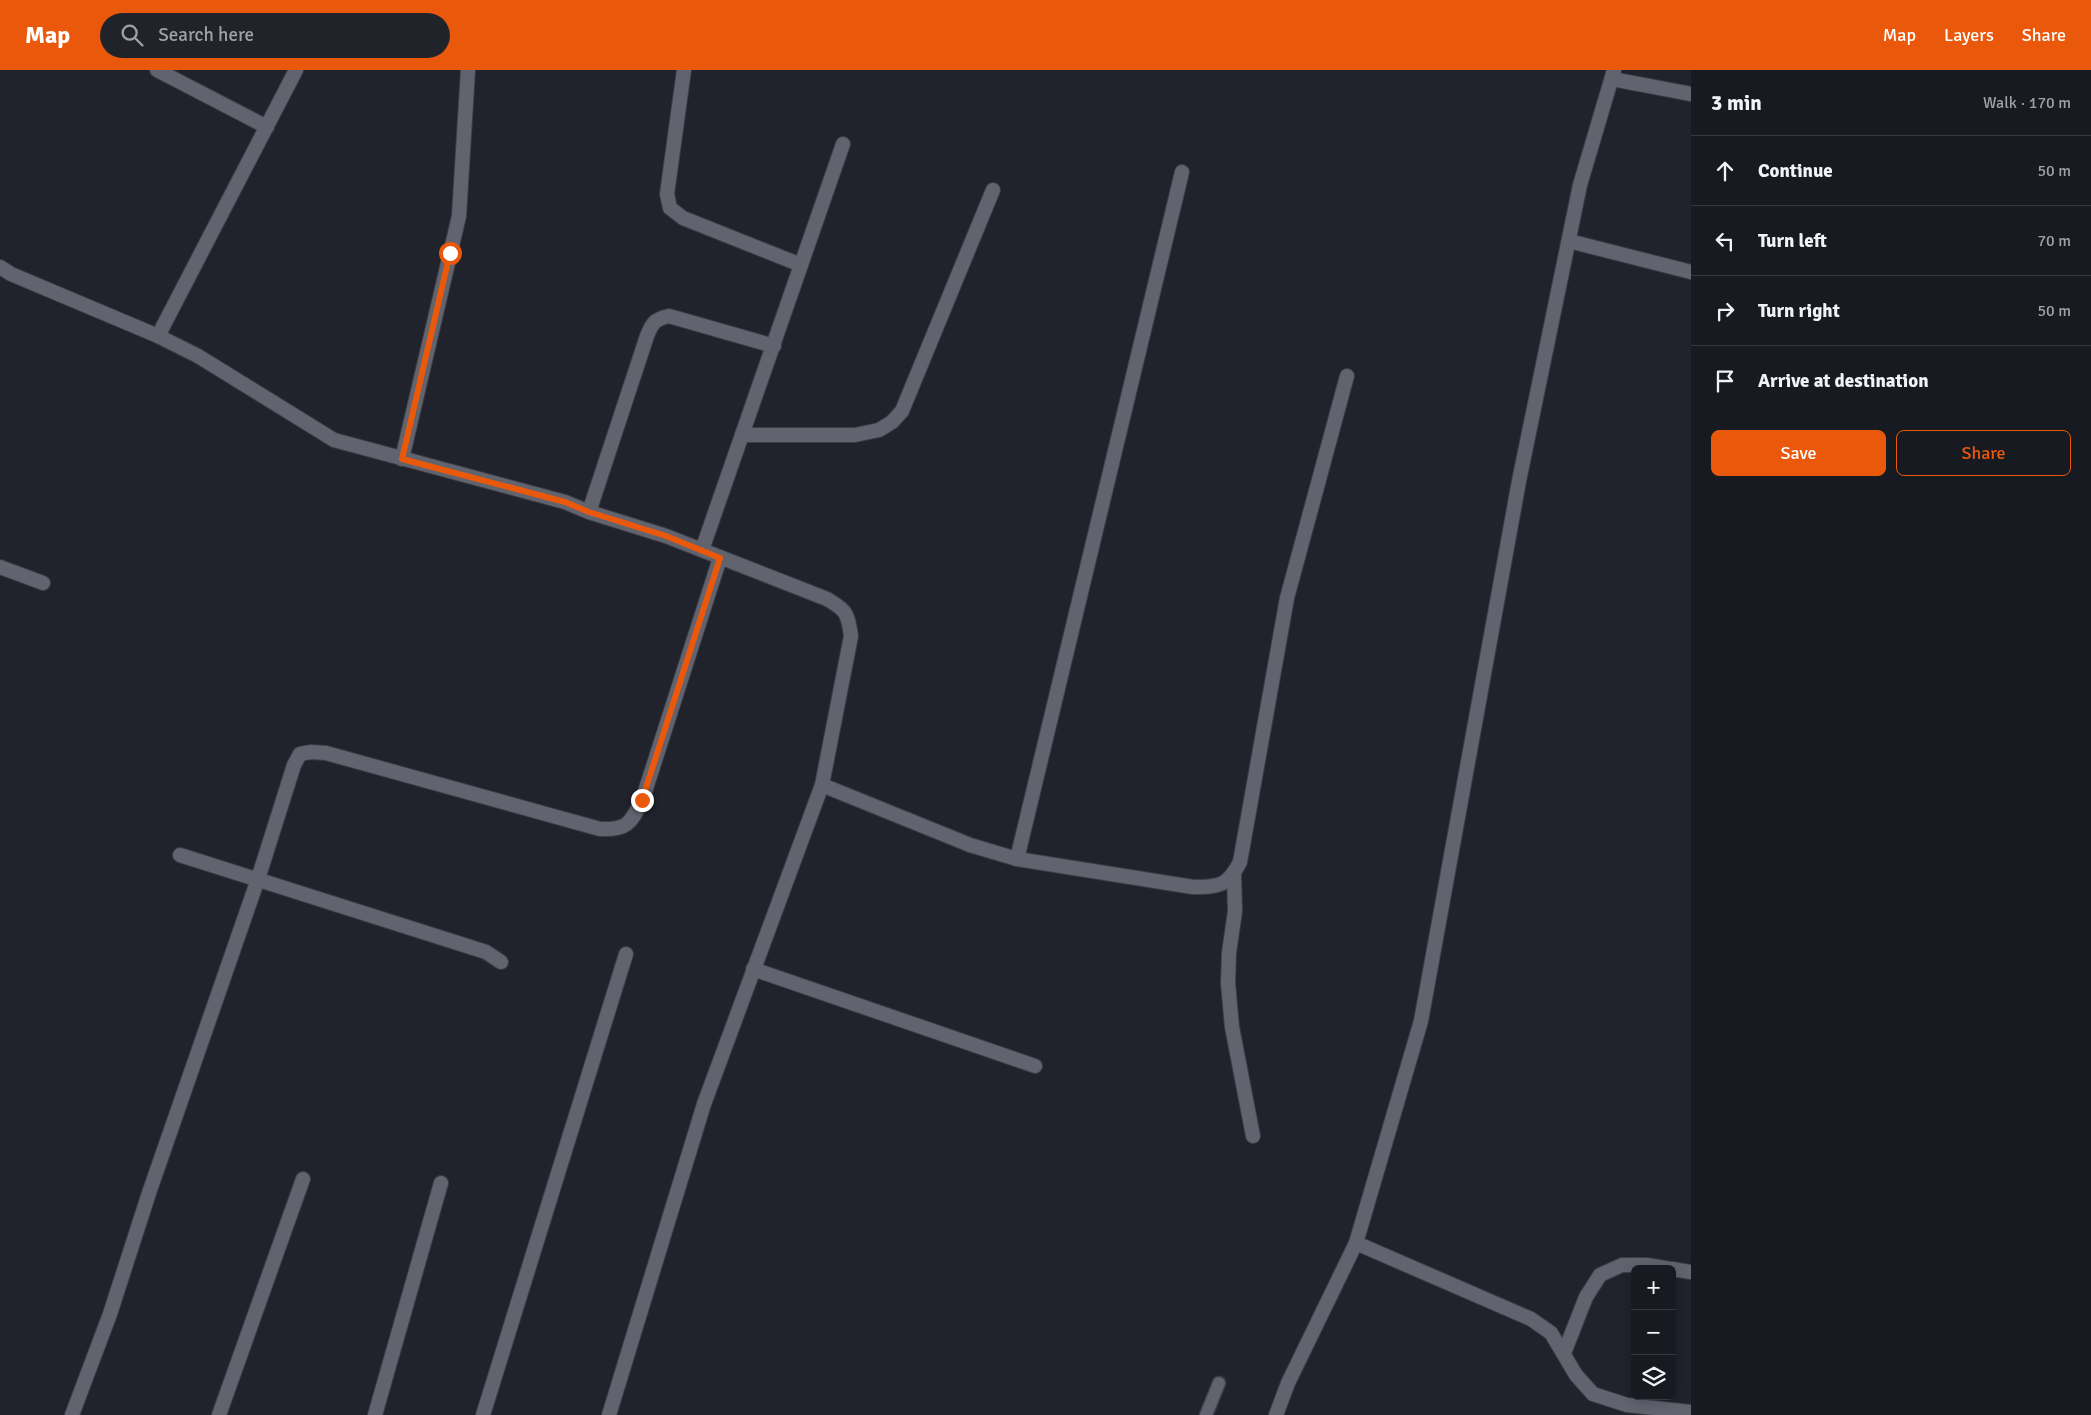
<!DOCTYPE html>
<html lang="en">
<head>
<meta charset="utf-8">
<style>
  :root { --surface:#181a21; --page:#21232a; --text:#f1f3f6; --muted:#9fa1a5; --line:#36383f; --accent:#ea580c }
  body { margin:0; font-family:Signika,sans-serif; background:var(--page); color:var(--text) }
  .controls { position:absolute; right:15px; bottom:15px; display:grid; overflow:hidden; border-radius:8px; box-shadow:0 2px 12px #0003 }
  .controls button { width:45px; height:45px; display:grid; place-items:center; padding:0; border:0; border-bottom:1px solid var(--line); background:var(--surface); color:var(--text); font:25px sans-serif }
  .stop { position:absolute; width:15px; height:15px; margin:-11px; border:4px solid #ea580c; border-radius:50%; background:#fff }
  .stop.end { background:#ea580c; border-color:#fff; box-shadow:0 1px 5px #0008 }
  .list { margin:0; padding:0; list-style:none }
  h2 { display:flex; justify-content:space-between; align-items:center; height:65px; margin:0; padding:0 20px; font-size:21px }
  h2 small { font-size:16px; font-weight:400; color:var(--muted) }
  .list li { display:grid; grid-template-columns:32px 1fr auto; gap:15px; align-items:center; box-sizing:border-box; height:70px; padding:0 20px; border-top:1px solid var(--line) }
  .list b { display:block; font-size:19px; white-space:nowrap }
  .list em { font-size:16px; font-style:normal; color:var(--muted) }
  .actions { display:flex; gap:10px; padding:15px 20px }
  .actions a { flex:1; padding:11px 0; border:1px solid var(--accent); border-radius:8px; text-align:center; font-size:18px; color:var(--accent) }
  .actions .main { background:var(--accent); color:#fff }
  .icon { flex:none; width:28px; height:28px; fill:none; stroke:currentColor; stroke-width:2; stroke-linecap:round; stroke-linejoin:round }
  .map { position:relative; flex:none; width:1691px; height:1345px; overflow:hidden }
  header { display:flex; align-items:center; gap:30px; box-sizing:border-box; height:70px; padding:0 25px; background:var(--accent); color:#fff }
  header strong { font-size:24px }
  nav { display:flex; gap:28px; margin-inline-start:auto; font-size:18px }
  .search { width:350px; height:45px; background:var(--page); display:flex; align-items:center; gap:12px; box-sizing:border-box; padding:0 18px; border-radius:28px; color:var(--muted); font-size:19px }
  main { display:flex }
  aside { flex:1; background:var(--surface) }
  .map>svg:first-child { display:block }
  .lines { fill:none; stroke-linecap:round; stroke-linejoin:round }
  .service-casing { stroke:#3c3e46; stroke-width:15 }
  .minor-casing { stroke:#3c3e46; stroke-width:16 }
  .service { stroke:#61646f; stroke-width:12 }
  .minor { stroke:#61646f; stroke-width:14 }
  .route { stroke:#ea580c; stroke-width:6 }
</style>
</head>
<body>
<header>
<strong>Map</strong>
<div class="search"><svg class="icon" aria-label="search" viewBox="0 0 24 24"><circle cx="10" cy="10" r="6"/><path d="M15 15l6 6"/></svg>Search here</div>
<nav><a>Map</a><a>Layers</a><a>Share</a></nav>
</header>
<main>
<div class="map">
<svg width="1691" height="1345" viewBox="0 0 1691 1345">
  <rect width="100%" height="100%" fill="#20232c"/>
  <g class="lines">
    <g class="service-casing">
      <path id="service" d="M1206,1345L1219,1313"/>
    </g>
    <g class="minor-casing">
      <g id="minor">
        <path d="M157,0L267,57"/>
        <path d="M684,0L667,124L670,138L683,148L801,195"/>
        <path d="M1612,9L1691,24"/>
        <path d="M1569,171L1691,202"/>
        <path d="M0,197L11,204L158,266L198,286L334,370L565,432L589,442L666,466L827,529C846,540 848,543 851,566L822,715L704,1034L609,1345"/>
        <path d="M158,266L296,0"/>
        <path d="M742,365H855L879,360L892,352L902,341L993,120"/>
        <path d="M402,389L459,146L468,0"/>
        <path d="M589,442L647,266C652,253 655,249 669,246L774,276"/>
        <path d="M702,480L843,74"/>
        <path d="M0,497L43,513"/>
        <path d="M822,715L970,775L1017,789L1193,817C1219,817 1228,816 1240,792L1287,528L1347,306"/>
        <path d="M180,785L486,882L501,892"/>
        <path d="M1017,789L1182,102"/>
        <path d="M1234,805L1235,841L1229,883L1228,913L1232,957L1253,1066"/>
        <path d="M753,899L1035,996"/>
        <path d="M1356,1173L1531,1249L1551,1263L1576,1305L1593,1324L1627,1335L1691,1342"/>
        <path d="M1672,1199L1691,1202"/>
        <path d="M1564,1283L1586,1227L1600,1205L1622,1195H1647L1670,1199"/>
        <path d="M72,1345L110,1244L149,1123L258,809L294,695L300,684L311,682L326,683L600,759C627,760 630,754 642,731L720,488"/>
        <path d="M219,1345L303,1109"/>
        <path d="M375,1345L441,1113"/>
        <path d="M483,1345L626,884"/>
        <path d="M1276,1345L1288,1313L1356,1173L1421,951L1519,411L1580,115L1614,0"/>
      </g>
    </g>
    <use href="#service" class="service"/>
    <use href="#minor" class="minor"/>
  </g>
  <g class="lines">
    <path class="route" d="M450,183L402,389L565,432L589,442L666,466L720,488L642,730"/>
  </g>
</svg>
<div class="controls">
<button>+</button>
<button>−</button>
<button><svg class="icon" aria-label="layers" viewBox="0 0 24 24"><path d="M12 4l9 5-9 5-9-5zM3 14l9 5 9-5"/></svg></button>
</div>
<div class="stop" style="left:450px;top:183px"></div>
<div class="stop end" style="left:642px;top:730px"></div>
</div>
<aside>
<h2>3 min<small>Walk · 170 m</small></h2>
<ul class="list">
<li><svg class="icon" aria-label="ahead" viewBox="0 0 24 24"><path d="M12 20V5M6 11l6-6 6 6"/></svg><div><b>Continue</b></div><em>50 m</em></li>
<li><svg class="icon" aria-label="left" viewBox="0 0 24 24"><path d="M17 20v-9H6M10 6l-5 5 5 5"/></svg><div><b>Turn left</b></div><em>70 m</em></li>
<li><svg class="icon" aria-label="right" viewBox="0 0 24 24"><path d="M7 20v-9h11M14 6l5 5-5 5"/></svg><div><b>Turn right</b></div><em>50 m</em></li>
<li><svg class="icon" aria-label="arrive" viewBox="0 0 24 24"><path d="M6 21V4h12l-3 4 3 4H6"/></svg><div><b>Arrive at destination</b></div></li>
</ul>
<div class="actions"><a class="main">Save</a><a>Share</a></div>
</aside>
</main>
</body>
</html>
